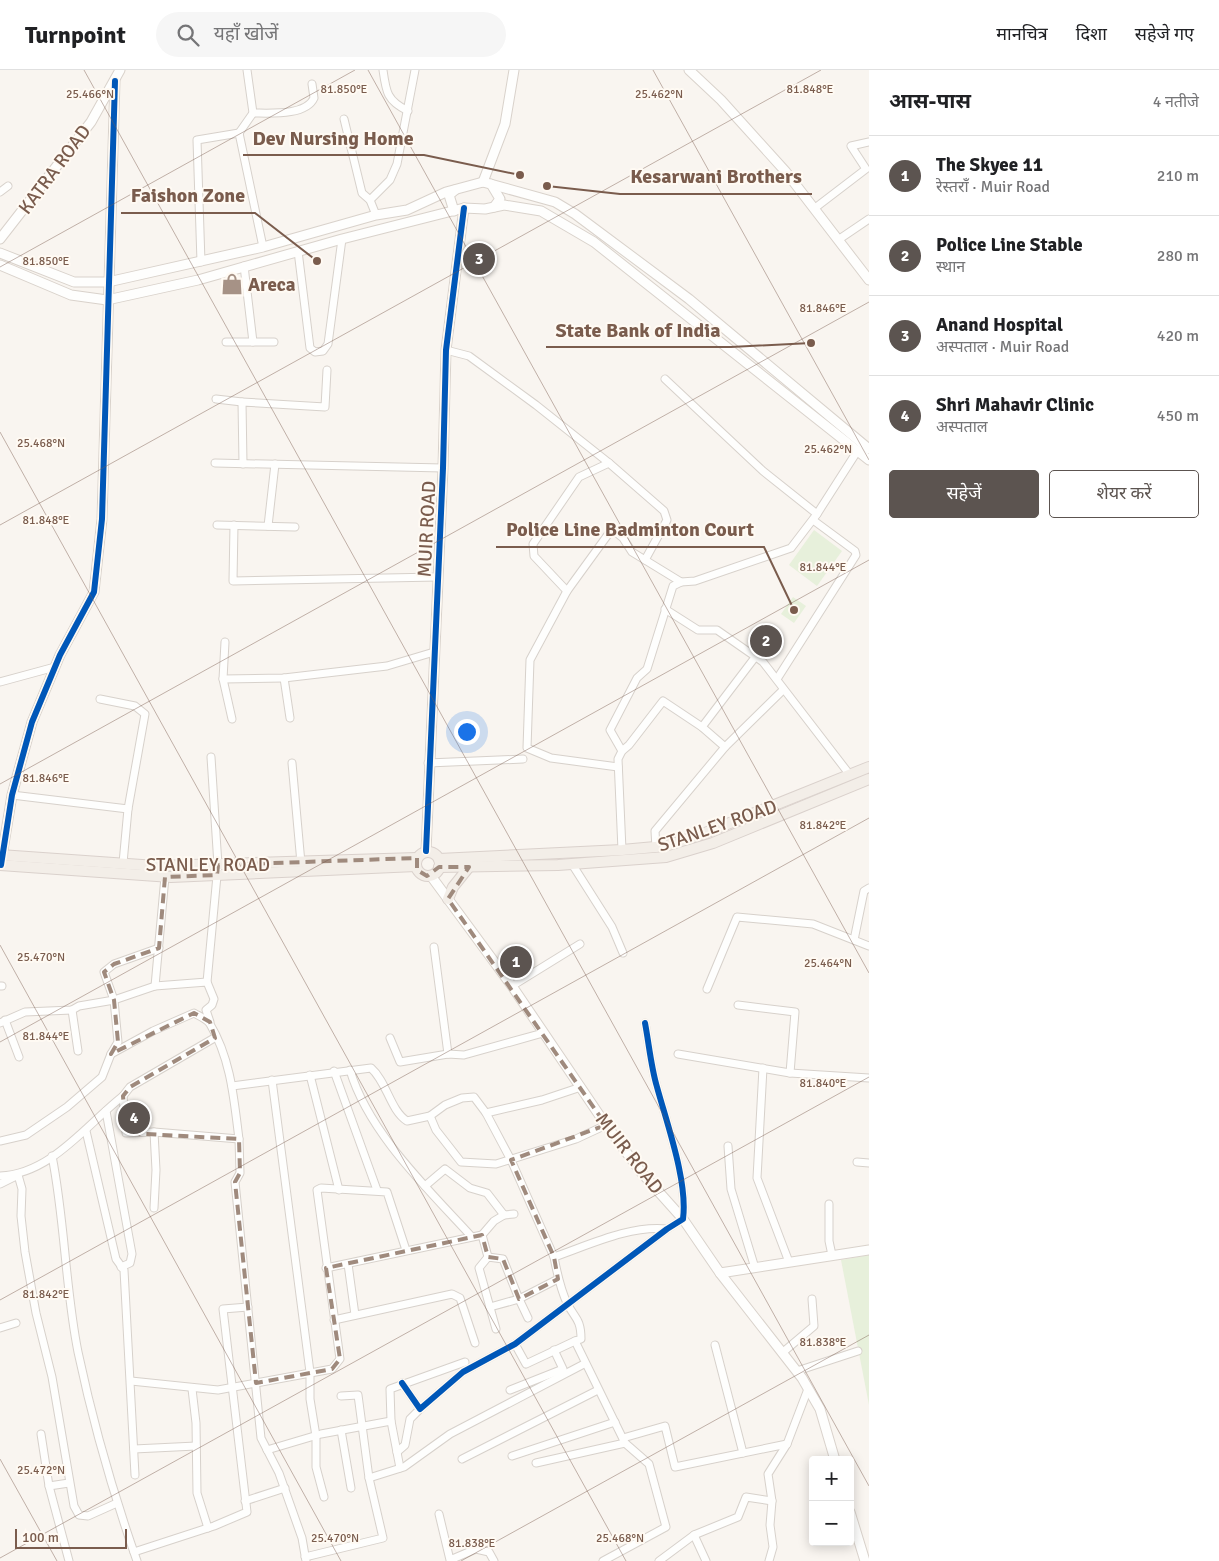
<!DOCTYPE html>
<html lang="hi">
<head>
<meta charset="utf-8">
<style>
  :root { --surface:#fff; --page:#f6f6f6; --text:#202124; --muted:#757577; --line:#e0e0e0; --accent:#5c5450 }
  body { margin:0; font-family:Signika,"Noto Sans Devanagari",sans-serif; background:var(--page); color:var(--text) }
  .controls { position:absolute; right:15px; bottom:15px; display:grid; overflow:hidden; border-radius:5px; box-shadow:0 2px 12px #0003 }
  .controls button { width:45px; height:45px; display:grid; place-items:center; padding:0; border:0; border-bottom:1px solid var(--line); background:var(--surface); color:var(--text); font:25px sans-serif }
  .scale { position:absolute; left:15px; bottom:12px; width:112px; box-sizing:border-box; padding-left:5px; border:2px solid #7a5c4d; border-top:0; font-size:14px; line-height:18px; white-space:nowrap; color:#7a5c4d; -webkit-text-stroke:4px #fffaf3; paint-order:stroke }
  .you { position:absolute; left:466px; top:661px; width:18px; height:18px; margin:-12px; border:4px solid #fff; border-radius:50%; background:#1a73e8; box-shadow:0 0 0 8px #1a73e833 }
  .badge { display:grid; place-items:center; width:32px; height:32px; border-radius:50%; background:var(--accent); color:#fff; font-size:16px; font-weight:700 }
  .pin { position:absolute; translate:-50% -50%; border:2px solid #fff; box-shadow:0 1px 5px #0006 }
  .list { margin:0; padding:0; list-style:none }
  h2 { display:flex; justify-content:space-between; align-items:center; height:65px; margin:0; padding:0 20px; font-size:21px }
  h2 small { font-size:16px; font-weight:400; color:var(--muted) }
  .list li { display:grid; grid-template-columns:32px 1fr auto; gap:15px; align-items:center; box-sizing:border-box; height:80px; padding:0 20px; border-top:1px solid var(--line) }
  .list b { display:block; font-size:19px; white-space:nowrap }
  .list p { margin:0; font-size:16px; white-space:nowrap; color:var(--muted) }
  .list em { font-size:16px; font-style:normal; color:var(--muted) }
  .actions { display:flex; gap:10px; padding:15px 20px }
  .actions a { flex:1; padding:11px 0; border:1px solid var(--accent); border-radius:5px; text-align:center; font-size:18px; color:var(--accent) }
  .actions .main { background:var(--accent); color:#fff }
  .icon { flex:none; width:28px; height:28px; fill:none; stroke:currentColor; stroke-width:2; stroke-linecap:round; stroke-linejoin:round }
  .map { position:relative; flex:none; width:869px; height:1491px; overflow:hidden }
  header { display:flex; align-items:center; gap:30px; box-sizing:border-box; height:70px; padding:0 25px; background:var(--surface); border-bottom:1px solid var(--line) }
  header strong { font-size:24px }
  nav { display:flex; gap:28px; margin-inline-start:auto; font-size:18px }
  .search { width:350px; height:45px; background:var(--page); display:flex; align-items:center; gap:12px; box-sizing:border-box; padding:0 18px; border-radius:28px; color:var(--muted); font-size:19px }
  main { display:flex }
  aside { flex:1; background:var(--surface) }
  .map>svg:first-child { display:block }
  .green { fill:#e7f0db }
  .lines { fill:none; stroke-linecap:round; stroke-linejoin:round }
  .street-casing { stroke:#d7d1cb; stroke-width:9 }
  .secondary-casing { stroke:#d9d2cb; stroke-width:11 }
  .primary-casing { stroke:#dad1cc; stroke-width:12 }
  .street { stroke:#fefefd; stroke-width:7 }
  .secondary { stroke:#fefefd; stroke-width:9 }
  .primary { stroke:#f3eee8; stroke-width:10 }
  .cycleway-casing { stroke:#fffaf3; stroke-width:9 }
  .cycleway { stroke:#0057b8; stroke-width:6 }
  .marked { fill:none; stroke:#9f8a7d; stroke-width:4; stroke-dasharray:10 6; stroke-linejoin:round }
  .ticks { fill:none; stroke:#7a5c4d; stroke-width:1; stroke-opacity:0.45 }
  .labels { text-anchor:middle; stroke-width:4; stroke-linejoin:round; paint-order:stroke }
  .street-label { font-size:19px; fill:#7a5c4d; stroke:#fffaf3 }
  .poi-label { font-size:19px; font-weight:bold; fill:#7a5c4d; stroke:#fffaf3; text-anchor:start }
  .ticks-label { font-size:12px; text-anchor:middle; fill:#7a5c4d; stroke:#fffaf3; stroke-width:4; stroke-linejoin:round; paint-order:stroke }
  .leader { fill:none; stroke:#7a5c4d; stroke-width:2 }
  .callout-dot { fill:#7a5c4d; stroke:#fffaf3; stroke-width:2 }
  .callout-label { font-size:20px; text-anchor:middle; font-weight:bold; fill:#7a5c4d; stroke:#fffaf3; stroke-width:4; stroke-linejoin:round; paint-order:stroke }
</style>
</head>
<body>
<header>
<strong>Turnpoint</strong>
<div class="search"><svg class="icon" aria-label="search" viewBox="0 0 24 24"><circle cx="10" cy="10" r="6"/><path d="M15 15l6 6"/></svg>यहाँ खोजें</div>
<nav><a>मानचित्र</a><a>दिशा</a><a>सहेजे गए</a></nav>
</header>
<main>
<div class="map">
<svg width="869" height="1491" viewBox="0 0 869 1491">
  <rect width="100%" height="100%" fill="#f9f5f0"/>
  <g class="green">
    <path d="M814,460L842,481L817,516L789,495Z"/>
    <path d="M793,527L806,536L794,553L781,544Z"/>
    <path d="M869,1185V1335L841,1190Z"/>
  </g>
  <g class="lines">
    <g class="street-casing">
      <g id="street">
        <path d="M383,0C386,22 387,31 408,41"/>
        <path d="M253,43C269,43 306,46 314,28L312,14"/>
        <path d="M344,49L362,123L370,130L376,145"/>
        <path d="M239,63L253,43L247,0"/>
        <path d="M0,122L8,116"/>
        <path d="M370,130L390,110L397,94L415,0"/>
        <path d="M815,138L866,99L851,76L869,72"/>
        <path d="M838,170L869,149"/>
        <path d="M298,181L310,278L315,282L323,281L328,274L342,169"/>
        <path d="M201,192L197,70L239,63L263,177"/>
        <path d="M244,196L253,272"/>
        <path d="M226,272H274"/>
        <path d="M446,280L469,286L536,335L609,393L664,441L667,450L645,490"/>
        <path d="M665,309L763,401L817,444"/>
        <path d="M216,329L242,332"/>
        <path d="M215,393L443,398"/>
        <path d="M243,394L242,332L325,337L327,300"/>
        <path d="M217,455L295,457"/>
        <path d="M234,455L233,511L438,507"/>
        <path d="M268,456L275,394"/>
        <path d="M567,521L534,486L533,474L579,407L609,393"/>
        <path d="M665,539L698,560H717L763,592L850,705"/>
        <path d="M225,572L223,609L232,649"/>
        <path d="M284,608L290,648"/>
        <path d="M223,609L284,608L387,596L434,582"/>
        <path d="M777,609L856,485L855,481L813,450"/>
        <path d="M0,612L55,597"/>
        <path d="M100,629L135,636L145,644L128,739L123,793"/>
        <path d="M702,657L756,586"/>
        <path d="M622,681L610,660L637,608L647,599L673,516L681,512L695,511L791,478L817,444L858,380"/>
        <path d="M292,693L301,793"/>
        <path d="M428,693L523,689"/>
        <path d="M618,697L551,688L527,678L530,590L567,521L612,459L623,468L632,482L681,512"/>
        <path d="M12,725L128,739"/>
        <path d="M656,778L655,761L725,677L783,620"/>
        <path d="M622,780L618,689L622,681L629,675L663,631L702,657L725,677"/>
        <path d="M572,794L612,857L623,883"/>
        <path d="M854,870L864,821L869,818"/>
        <path d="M434,877L448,984"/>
        <path d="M207,912L218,795L211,687"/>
        <path d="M0,916H2"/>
        <path d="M155,916L207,912L214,929L212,935L206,940L210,952"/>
        <path d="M512,916L580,874"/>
        <path d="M707,919L737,847L813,854L869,876"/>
        <path d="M738,935L795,942L790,1003"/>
        <path d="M72,940L78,981"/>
        <path d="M5,950L19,987"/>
        <path d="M0,953L25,942L72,940L79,936L114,930L155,916L165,807"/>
        <path d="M390,968L400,992L448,984L464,985L543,963"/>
        <path d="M678,984L790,1003L869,1008"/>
        <path d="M763,998L757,1108L789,1192"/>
        <path d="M350,1000C368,1062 428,1119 471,1166"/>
        <path d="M334,1001L377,1120"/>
        <path d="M310,1005L339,1120"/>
        <path d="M272,1010L310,1302V1329L316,1366V1397L324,1427"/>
        <path d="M232,1016L371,998C387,1012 390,1040 407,1051L430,1046L445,1035L462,1028L474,1027L486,1043"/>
        <path d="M123,1026L130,1017L216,967"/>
        <path d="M106,1041L132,1184L130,1193L121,1197"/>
        <path d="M430,1046L436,1060L461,1092L496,1094L576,1069L606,1055"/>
        <path d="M86,1061L116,1189L124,1200L135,1405"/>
        <path d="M154,1062L156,1100L154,1138"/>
        <path d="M239,1069L240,1103L235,1112L261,1368L279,1403L302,1468L306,1491"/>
        <path d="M0,1071L26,1065L67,1037L102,1007L111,984L118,972L114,930L104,902L114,894L159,878"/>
        <path d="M728,1076L731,1119L755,1198"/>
        <path d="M52,1086C65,1151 65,1217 78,1282C93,1353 113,1423 137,1491"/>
        <path d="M857,1092L869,1093"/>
        <path d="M0,1106C51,1104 86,1055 123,1026L126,1063L154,1062L239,1069C234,1030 231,989 210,954C207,949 199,946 194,943L153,961L111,984"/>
        <path d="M0,1114L18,1105L22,1119L21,1146L25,1182L36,1243L52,1307L74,1436L79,1445L88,1446L117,1433"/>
        <path d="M425,1116L445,1099L470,1118L487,1123L504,1145L514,1144"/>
        <path d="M829,1134V1171L832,1185"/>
        <path d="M482,1165L494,1151L504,1145"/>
        <path d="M554,1187L511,1090L486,1043L542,1030L581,1017"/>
        <path d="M348,1194L355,1245"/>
        <path d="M326,1198L482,1165L488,1187"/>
        <path d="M490,1237L519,1229L528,1248"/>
        <path d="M334,1250L452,1224L460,1228L475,1273"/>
        <path d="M0,1258L16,1253"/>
        <path d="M496,1259L479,1198L488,1187L503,1189L519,1229L558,1209"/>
        <path d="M515,1274L526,1294L575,1271"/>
        <path d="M715,1275L743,1383"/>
        <path d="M782,1283L814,1256L812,1229"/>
        <path d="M797,1301L858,1281"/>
        <path d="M131,1311L218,1320L332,1299L340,1289L317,1120L321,1118L387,1122L406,1180"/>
        <path d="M402,1313L420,1339L463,1302L515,1274L667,1159L683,1149C688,1112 667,1054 657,1017C651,997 649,974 645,953"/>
        <path d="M192,1319L196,1353L197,1423L208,1458"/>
        <path d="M510,1320L563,1299L554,1280"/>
        <path d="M341,1360L351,1418"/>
        <path d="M41,1364L49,1416"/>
        <path d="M623,1368L665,1356L675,1397L787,1374"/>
        <path d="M134,1379L196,1376"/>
        <path d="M267,1380L321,1364L391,1351"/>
        <path d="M397,1382L405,1375L410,1349L420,1339"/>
        <path d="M512,1386L615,1352"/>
        <path d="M462,1389L598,1320"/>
        <path d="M536,1393L625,1373L575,1271L581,1269C581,1248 574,1248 567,1233C560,1218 557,1203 554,1187C589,1175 630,1155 667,1159"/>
        <path d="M400,1398L391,1351L390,1319L465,1292"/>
        <path d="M369,1408L404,1397L450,1364L584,1294"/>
        <path d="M245,1431L285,1418"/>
        <path d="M439,1444L450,1490L476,1479L489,1482L494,1491"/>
        <path d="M694,1465L706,1491"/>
        <path d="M134,1482L214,1456L247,1442L223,1239L248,1237"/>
        <path d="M305,1487L383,1468L369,1408L358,1325L341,1326"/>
        <path d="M69,1491L49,1416L69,1413"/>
        <path d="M603,1491L666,1457L649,1394L625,1373"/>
        <path d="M659,1491L694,1465L738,1447L746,1427L772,1431"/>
        <path d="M769,1491L773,1477L770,1455L772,1431L768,1404L787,1374L808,1319"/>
      </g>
    </g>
    <g class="secondary-casing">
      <g id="secondary">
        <path d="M689,0L721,30L786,102L869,210"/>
        <path d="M483,112L505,54L514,0"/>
        <path d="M491,114L500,129L494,137"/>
        <path d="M454,141L449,125L455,120"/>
        <path d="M0,169L91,52L120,0"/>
        <path d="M0,183L74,212H108L263,177L376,145L407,140L446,122L483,112L555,132L575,144L689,229L869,379"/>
        <path d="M0,195L71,225L107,230L198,210L342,169L464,138L485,139L504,135L541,141L594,172L869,390"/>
        <path d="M426,781L443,398L446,280L464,138"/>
        <path d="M1,792L12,725L32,652L60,585L94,522L102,449L115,11"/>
        <path d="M431,806L512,916L606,1055L641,1102L683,1149L720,1203L802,1308L820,1339L835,1390"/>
        <path d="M720,1203L869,1180"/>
        <path d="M850,1442L865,1491"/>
      </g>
    </g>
    <g class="primary-casing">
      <g id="primary">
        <circle cx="428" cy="794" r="12"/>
        <path d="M0,785L156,796L417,788"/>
        <path d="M439,789L622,780L666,776L700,765L869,697"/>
        <path d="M0,795L171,807L416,796"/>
        <path d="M439,797L558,795L666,787L713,773L869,709"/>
        <path d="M448,829L453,817L469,797"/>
      </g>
    </g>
    <use href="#street" class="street"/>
    <use href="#secondary" class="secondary"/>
    <use href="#primary" class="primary"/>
    <g class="cycleway-casing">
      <g id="cycleway">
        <path d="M426,781L443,398L446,280L464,138"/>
        <path d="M1,795L12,725L32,652L60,585L94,522L102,449L115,11"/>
        <path d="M402,1313L420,1339L463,1302L515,1274L667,1159L683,1149C688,1112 667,1054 657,1017C651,997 649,974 645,953"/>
      </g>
    </g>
    <use href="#cycleway" class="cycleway"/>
  </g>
  <path class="marked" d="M417,788V800L427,806L439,797H469L448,829L606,1055L511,1090L554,1187L558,1209L519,1229L503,1189L488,1187L482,1165L326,1198L340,1289L332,1299L256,1313L235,1112L240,1103L239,1069L126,1063L123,1026L130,1017L215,968L210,952L194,943L111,984L118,972L114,930L104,902L114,894L159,878L165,807L217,805L218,795Z"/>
  <path class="ticks" d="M84,0L869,1416M368,0L869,903M653,0L869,390M0,197L355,0M0,362L626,1491M0,455L821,0M0,714L869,232M0,875L341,1491M0,972L869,490M0,1230L869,748M0,1389L57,1491M0,1488L869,1007M461,1491L869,1265"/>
  <defs>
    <g id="shop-bare" transform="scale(1.725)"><path d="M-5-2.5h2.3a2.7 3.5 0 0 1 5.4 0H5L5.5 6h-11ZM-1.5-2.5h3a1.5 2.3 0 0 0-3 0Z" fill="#a69286" stroke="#fffaf3" stroke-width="2.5" paint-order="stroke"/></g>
  </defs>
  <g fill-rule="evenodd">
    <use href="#shop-bare" x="232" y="214"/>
  </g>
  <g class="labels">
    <g class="street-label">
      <text transform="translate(54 99) rotate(-53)" y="7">KATRA ROAD</text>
      <text transform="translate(426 459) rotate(-87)" y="7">MUIR ROAD</text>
      <text transform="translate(717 755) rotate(-19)" y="7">STANLEY ROAD</text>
      <text x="208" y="801">STANLEY ROAD</text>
      <text transform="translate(630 1083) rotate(52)" y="7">MUIR ROAD</text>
    </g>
    <g class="poi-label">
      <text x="248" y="221">Areca</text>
    </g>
  </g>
  <g class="ticks-label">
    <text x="344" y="23">81.850°E</text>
    <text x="810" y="23">81.848°E</text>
    <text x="90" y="28">25.466°N</text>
    <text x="659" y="28">25.462°N</text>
    <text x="46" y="195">81.850°E</text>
    <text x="823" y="242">81.846°E</text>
    <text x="41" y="377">25.468°N</text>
    <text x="828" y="383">25.462°N</text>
    <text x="46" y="454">81.848°E</text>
    <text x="823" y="501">81.844°E</text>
    <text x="46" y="712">81.846°E</text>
    <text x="823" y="759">81.842°E</text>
    <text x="41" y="891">25.470°N</text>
    <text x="828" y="897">25.464°N</text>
    <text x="46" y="970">81.844°E</text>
    <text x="823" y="1017">81.840°E</text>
    <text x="46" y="1228">81.842°E</text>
    <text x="823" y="1276">81.838°E</text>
    <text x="41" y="1404">25.472°N</text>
    <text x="335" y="1472">25.470°N</text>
    <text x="620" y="1472">25.468°N</text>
    <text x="472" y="1477">81.838°E</text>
  </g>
  <path class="leader" d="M520 105L424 85H243M547 116L620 124H812M317 191L255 143H121M811 273L731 277H546M794 540L764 477H496"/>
  <g class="callout-dot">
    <circle cx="520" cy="105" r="5"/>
    <circle cx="547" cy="116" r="5"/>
    <circle cx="317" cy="191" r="5"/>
    <circle cx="811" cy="273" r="5"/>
    <circle cx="794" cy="540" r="5"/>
  </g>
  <g class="callout-label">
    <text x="333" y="75">Dev Nursing Home</text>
    <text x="716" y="113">Kesarwani Brothers</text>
    <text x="188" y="132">Faishon Zone</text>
    <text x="638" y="267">State Bank of India</text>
    <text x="630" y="466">Police Line Badminton Court</text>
  </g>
</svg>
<div class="controls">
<button>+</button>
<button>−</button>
</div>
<div class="scale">100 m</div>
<div class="you"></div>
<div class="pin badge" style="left:516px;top:892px">1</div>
<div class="pin badge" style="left:766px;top:571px">2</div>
<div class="pin badge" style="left:479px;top:189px">3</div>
<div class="pin badge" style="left:134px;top:1048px">4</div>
</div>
<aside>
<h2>आस-पास<small>4 नतीजे</small></h2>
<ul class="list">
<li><span class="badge">1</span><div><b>The Skyee 11</b><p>रेस्तराँ · Muir Road</p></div><em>210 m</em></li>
<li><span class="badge">2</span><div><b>Police Line Stable</b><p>स्थान</p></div><em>280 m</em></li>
<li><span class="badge">3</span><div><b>Anand Hospital</b><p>अस्पताल · Muir Road</p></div><em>420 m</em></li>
<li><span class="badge">4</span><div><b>Shri Mahavir Clinic</b><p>अस्पताल</p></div><em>450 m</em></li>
</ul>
<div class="actions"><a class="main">सहेजें</a><a>शेयर करें</a></div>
</aside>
</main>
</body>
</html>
